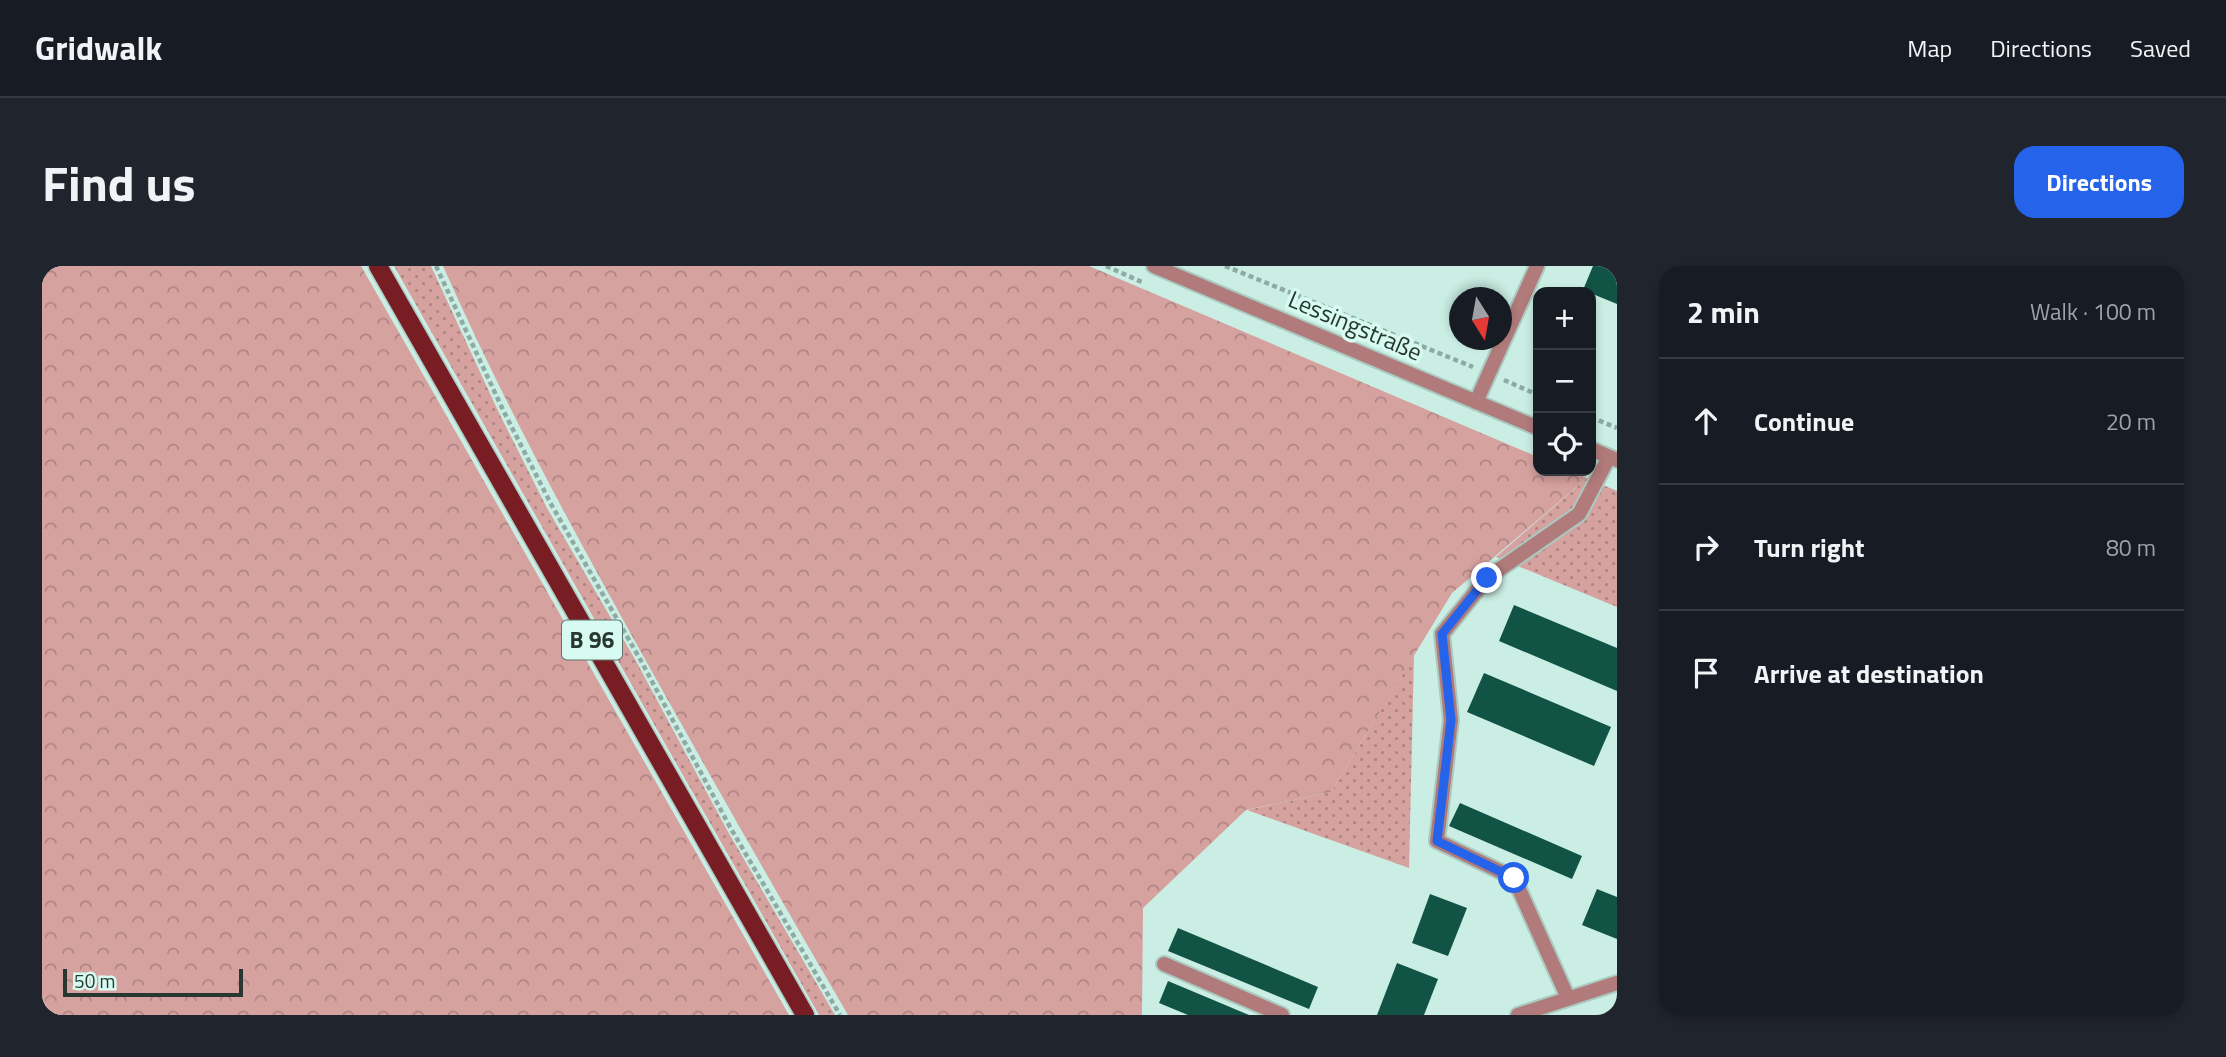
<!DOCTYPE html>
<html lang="en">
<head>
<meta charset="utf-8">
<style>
  :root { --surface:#171b24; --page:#20242c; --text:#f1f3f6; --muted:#9ea1a6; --line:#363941; --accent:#2563eb }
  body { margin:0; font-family:"Titillium Web",sans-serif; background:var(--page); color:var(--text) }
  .controls { position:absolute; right:21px; top:21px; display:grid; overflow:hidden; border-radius:14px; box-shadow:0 4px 10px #0003 }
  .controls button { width:63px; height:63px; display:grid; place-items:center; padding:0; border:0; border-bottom:2px solid var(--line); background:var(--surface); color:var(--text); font:35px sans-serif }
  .compass { position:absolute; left:1407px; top:21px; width:63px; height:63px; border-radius:50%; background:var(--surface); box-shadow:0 4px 10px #0003; rotate:169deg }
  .scale { position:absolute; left:21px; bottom:18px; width:180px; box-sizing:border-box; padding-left:7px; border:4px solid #293733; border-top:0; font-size:19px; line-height:24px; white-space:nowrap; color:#293733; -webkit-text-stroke:5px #d7fbf0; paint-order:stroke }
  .stop { position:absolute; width:21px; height:21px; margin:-16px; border:5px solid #2563eb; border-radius:50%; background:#fff }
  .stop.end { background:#2563eb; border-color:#fff; box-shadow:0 2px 7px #0008 }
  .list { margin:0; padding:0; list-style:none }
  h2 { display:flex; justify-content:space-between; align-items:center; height:91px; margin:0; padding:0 28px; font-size:30px }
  h2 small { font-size:23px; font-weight:400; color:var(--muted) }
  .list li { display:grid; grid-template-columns:46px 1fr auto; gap:21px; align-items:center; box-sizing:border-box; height:126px; padding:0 28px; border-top:2px solid var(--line) }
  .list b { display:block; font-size:26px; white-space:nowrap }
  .list em { font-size:23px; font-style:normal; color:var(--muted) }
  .icon { flex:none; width:38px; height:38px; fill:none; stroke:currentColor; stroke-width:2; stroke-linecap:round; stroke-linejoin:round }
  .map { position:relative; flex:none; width:1575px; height:749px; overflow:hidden; border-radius:21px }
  header { display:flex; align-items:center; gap:42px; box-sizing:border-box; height:98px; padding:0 35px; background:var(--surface); border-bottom:2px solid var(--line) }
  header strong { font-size:33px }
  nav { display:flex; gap:38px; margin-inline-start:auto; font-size:24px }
  .intro { display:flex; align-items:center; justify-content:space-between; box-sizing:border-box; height:168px; padding:0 42px }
  h1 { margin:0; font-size:49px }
  .button { padding:18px 32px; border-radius:21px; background:var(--accent); color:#fff; font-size:24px; font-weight:700 }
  main { display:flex; gap:42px; padding:0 42px }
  aside { flex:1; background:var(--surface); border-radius:21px; box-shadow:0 4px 10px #0003 }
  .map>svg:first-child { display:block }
  .grass { fill:url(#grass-dots) }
  .forest { fill:url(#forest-crowns) }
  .building { fill:#115445 }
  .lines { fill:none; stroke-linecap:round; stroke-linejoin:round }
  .lane-casing { stroke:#aac9c0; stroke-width:18 }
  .street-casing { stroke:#aac9c0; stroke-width:18 }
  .primary-casing { stroke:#aac9c0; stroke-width:21 }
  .path { stroke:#8eaaa2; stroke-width:4.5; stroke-dasharray:5 3.5; stroke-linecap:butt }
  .lane { stroke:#b07b7a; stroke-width:14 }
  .street { stroke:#b07b7a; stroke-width:14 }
  .primary { stroke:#781d24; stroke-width:18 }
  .route { stroke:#2563eb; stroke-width:9 }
  .labels { text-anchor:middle; stroke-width:7; stroke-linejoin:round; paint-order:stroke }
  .shield { fill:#d7fbf0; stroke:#5d726c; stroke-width:2 }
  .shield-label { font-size:23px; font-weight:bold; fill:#293733 }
  .street-label { font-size:24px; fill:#293733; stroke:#d7fbf0 }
</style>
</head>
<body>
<header>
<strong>Gridwalk</strong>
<nav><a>Map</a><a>Directions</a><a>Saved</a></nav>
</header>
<div class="intro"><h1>Find us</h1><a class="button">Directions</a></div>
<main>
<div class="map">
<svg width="1575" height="749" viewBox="0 0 1575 749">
  <defs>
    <pattern id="grass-dots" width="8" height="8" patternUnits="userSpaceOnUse" patternTransform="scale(1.75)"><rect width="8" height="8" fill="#d6a2a0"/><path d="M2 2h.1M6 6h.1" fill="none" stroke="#ae8583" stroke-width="1.8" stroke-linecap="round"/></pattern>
    <pattern id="forest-crowns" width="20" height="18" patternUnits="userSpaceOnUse" patternTransform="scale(1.75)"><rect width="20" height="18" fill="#d6a2a0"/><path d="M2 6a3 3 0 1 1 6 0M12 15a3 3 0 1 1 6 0" fill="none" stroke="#ae8583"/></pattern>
  </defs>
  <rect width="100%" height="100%" fill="#caeee3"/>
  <g class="grass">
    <path d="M352,0H389L457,147L505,242L594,395L685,564L793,749H777Z"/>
    <path d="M1545,212L1575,225V341L1454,291Z"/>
    <path d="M1372,389L1367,602L1205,544L1289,526Z"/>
  </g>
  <g class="forest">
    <path d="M0,0H319L747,749H0Z"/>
    <path d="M401,0H1047L1496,191V205H1529L1545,212L1410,327L1289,526L1204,544L1101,642L1100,749H806C736,629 667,508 599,386C528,259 460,133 401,0Z"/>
  </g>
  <g class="building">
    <path d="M1551,0H1575V38L1541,24Z"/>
    <path d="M1472,339L1575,382V425L1457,375Z"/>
    <path d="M1442,407L1569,461L1552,500L1425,446Z"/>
    <path d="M1418,537L1540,590L1530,613L1407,560Z"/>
    <path d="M1555,623L1575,631V673L1540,659Z"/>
    <path d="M1388,628L1425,642L1406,690L1370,677Z"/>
    <path d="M1136,662L1276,721L1267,743L1126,685Z"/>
    <path d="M1355,697L1396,713L1382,749H1335Z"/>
    <path d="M1126,715L1207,749H1146L1117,737Z"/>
  </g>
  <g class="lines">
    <g class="lane-casing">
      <g id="lane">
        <path d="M1122,698L1240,749"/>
        <path d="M1526,732L1472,612L1395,575L1409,454L1400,368L1445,312L1537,248L1567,191"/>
      </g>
    </g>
    <g class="street-casing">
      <g id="street">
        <path d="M1112,0L1496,162"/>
        <path d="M1434,136L1495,0"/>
        <path d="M1549,183L1575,194"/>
        <path d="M1476,749L1575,717"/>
      </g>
    </g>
    <g class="primary-casing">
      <path id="primary" d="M336,0L763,749"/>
    </g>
    <g class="path">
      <path d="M394,0L461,144L509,238L598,393L688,561L798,749"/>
      <path d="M1064,0L1102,17"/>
      <path d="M1183,0L1431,101"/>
      <path d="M1462,114L1496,129"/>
      <path d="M1549,151L1575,162"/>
    </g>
    <use href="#lane" class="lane"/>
    <use href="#street" class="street"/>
    <use href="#primary" class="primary"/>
  </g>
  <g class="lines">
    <path class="route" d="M1445,312L1400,368L1409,454L1395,575L1472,612"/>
  </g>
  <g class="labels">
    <rect class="shield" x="520" y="354.5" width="60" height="39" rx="5"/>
    <g class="shield-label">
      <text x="550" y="382">B 96</text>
    </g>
    <g class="street-label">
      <text transform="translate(1313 60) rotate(23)" y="8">Lessingstraße</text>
    </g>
  </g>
</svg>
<div class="controls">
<button>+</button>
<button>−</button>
<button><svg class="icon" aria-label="locate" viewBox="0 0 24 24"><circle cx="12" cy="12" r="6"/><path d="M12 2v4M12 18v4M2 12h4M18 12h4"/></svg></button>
</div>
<svg class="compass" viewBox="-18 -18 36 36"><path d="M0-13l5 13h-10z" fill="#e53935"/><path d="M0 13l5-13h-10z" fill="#9ea1a6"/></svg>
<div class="scale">50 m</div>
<div class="stop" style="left:1472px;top:612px"></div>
<div class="stop end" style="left:1445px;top:312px"></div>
</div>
<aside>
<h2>2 min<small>Walk · 100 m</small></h2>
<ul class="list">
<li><svg class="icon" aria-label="ahead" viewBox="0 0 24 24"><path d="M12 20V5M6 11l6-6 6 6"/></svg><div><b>Continue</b></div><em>20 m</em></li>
<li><svg class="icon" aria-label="right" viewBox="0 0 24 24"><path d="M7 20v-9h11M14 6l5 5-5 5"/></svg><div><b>Turn right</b></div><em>80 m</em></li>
<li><svg class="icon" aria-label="arrive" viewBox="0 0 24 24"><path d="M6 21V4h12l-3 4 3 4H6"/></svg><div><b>Arrive at destination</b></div></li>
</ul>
</aside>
</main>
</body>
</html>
